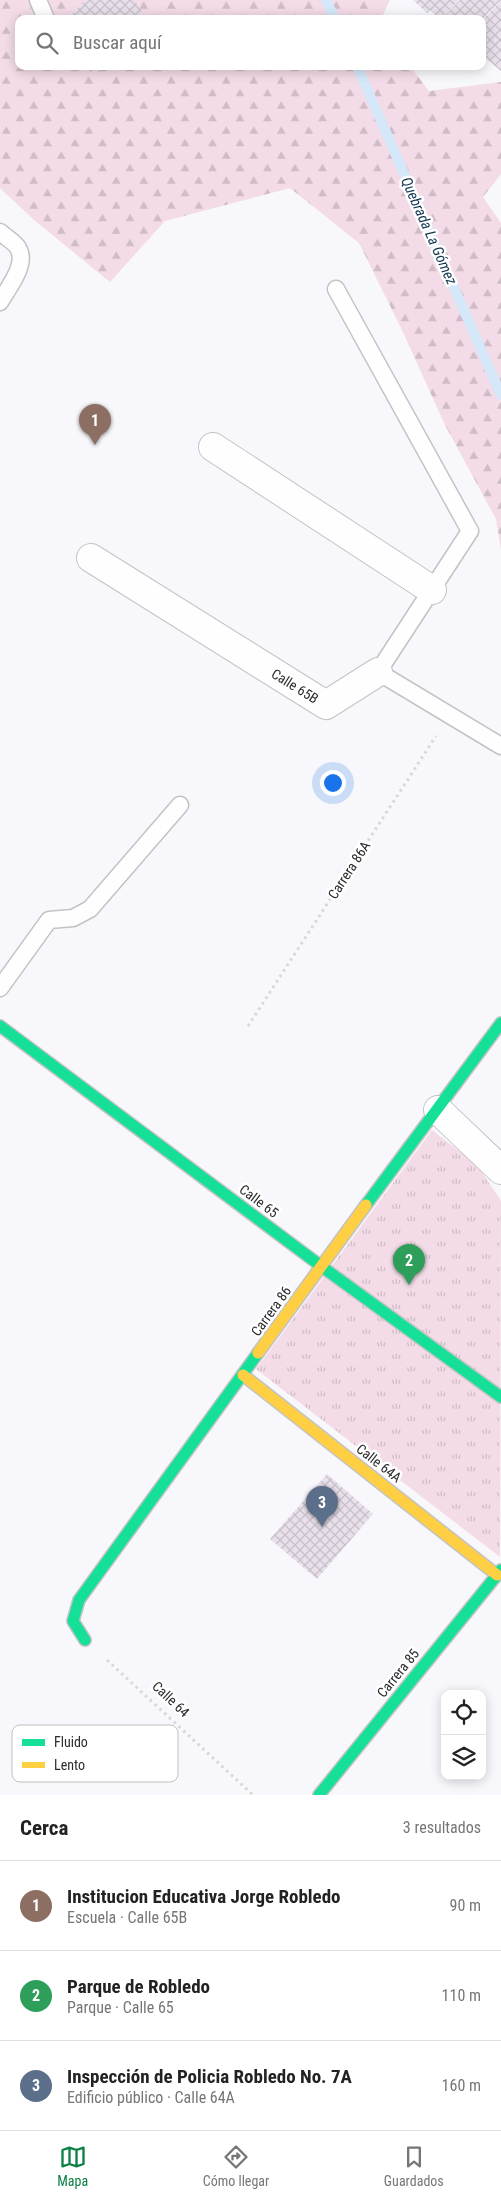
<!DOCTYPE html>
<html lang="es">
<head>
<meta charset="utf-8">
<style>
  :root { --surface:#fff; --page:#f2f2f2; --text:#222; --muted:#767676; --line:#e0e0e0; --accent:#0b8043 }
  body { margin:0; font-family:"Roboto Condensed",sans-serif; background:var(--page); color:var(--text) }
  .controls { position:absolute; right:15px; bottom:15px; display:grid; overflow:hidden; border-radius:10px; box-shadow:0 2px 12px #0003 }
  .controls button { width:45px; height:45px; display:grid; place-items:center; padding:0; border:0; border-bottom:1px solid var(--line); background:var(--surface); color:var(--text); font:25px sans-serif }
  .you { position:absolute; left:332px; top:782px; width:18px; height:18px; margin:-12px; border:4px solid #fff; border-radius:50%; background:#1a73e8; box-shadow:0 0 0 8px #1a73e833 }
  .badge { display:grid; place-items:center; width:32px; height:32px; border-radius:50%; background:var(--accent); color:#fff; font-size:16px; font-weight:700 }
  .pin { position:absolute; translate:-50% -41px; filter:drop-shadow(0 1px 2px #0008) }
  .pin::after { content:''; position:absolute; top:26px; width:18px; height:15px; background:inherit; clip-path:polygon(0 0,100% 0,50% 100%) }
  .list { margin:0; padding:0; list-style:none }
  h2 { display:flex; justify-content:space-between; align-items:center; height:65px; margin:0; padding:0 20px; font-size:21px }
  h2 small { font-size:16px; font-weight:400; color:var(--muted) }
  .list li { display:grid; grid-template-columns:32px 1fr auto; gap:15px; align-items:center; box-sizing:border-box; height:90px; padding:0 20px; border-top:1px solid var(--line) }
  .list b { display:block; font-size:19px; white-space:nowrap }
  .list p { margin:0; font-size:16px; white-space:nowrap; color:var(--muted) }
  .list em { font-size:16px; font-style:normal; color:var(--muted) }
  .icon { flex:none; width:28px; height:28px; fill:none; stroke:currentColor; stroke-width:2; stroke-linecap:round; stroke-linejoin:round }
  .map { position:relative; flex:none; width:501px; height:1795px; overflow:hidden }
  .search { position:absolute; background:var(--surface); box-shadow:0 2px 12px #0003; left:15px; right:15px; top:15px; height:55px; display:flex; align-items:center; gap:12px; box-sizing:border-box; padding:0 18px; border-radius:10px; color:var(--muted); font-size:19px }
  .sheet { height:335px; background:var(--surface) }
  nav { display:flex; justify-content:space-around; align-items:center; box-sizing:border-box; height:70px; border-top:1px solid var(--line); background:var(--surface); font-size:14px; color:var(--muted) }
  nav a { display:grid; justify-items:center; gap:2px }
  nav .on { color:var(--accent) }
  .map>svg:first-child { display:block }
  .grass { fill:url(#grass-tufts) }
  .forest { fill:url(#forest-firs) }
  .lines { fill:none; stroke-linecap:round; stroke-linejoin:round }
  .stream { stroke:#d4e8fa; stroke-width:10 }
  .building { fill:url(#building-cross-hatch) }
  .lane-casing { stroke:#c3c3c6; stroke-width:19 }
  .street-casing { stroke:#c3c3c6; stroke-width:30 }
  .fast-casing { stroke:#c3c3c6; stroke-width:14 }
  .slow-casing { stroke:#c3c3c6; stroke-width:14 }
  .path { stroke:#d7d7d8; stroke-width:3; stroke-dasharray:2.5 4; stroke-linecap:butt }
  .lane { stroke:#fefefe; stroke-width:16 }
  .street { stroke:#fefefe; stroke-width:28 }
  .fast { stroke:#16e098; stroke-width:11 }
  .slow { stroke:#ffcf43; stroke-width:11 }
  .labels { text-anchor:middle; stroke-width:5; stroke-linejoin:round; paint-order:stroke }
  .street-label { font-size:14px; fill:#2b2b2e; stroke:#fff }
  .water-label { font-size:15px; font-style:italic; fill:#133650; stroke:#fff }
  .key { fill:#fff; stroke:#bfbfc0; stroke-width:1 }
  .key-label { font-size:14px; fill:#2b2b2e }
</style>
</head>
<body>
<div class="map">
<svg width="501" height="1795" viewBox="0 0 501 1795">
  <defs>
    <pattern id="grass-tufts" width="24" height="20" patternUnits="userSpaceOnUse" patternTransform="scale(1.25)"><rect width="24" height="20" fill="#f3dbe7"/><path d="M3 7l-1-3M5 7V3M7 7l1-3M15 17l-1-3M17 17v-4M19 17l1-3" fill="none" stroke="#d0bcc6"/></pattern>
    <pattern id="forest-firs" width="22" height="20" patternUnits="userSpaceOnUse" patternTransform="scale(1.25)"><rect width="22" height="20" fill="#f3dbe7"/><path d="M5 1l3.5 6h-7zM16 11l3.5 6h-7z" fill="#d0bcc6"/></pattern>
    <pattern id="building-cross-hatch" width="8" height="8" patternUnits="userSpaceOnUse" patternTransform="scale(1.25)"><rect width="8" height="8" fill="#e8e0ea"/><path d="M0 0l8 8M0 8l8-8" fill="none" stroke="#c7c0c9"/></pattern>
  </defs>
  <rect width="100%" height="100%" fill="#f8f7fb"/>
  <path class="grass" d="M432,1130L477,1165L501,1201L500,1557L256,1369Z"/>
  <path class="forest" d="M0,0H390L381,19H19V66H410L429,91L501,82V174L483,197L501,223V550L496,519L445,425L402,330L359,243L290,188L165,221L110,282L34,220L0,188Z"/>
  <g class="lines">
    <g class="stream">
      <path d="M326,0L335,19"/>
      <path d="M357,66L501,395"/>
    </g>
  </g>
  <g class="building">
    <path d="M86,0H134L141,9V17L67,19Z"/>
    <path d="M413,0H459L440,19L430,10L427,13Z"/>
    <path d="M460,0H501L482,19H441Z"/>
    <path d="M501,1V71L482,55V20Z"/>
    <path d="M84,66H105L100,73L95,68L91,72Z"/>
    <path d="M327,1474L373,1514L317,1579L270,1539Z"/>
  </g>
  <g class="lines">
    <g class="lane-casing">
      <g id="lane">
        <path d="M38,0L46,19"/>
        <path d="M0,232C5,237 15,242 18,248C28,264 8,288 0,302"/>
        <path d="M336,289L470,531L378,672L501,746"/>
        <path d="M0,988L49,920L73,918L90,909L180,805"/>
      </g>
    </g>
    <g class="street-casing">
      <g id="street">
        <path d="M213,447L432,590"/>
        <path d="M91,558L326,705L378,672"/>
        <path d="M438,1110L501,1170"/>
      </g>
    </g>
    <g class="fast-casing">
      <g id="fast">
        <path d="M0,1026L321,1266L501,1397"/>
        <path d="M366,1205L501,1023"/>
        <path d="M85,1640L73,1621L79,1600L258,1353"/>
        <path d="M319,1795L501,1570"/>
      </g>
    </g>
    <g class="slow-casing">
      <g id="slow">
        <path d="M258,1353L366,1205"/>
        <path d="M243,1375L497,1575"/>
      </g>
    </g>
    <g class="path">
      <path d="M248,1026L436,736"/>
      <path d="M107,1660L253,1795"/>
    </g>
    <use href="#lane" class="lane"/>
    <use href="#street" class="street"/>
    <use href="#fast" class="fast"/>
    <use href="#slow" class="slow"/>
  </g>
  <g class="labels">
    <g class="street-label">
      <text transform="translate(295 686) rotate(32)" y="5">Calle 65B</text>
      <text transform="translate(349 870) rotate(-57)" y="5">Carrera 86A</text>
      <text transform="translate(259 1201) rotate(37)" y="5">Calle 65</text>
      <text transform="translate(271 1311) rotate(-54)" y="5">Carrera 86</text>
      <text transform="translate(379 1463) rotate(38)" y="5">Calle 64A</text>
      <text transform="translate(398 1673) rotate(-51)" y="5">Carrera 85</text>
      <text transform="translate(171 1699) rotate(43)" y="5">Calle 64</text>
    </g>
    <g class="water-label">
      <text transform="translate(429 231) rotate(66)" y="5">Quebrada La Gómez</text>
    </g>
  </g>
  <rect x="12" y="1725" width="166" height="57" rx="8" class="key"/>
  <rect x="22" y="1739" width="23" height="7" fill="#16e098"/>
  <rect x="22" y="1762" width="23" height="6" fill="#ffcf43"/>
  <g class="key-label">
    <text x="54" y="1747">Fluido</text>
    <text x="54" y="1770">Lento</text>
  </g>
</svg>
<div class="controls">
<button><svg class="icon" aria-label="locate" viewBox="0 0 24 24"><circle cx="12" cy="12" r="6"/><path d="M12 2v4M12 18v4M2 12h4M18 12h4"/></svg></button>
<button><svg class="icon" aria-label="layers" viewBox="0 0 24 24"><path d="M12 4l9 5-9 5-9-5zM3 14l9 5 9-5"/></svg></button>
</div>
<div class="you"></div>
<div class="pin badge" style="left:95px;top:445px;background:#8d6e63">1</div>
<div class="pin badge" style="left:409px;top:1285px;background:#2e9e5b">2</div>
<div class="pin badge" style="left:322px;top:1527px;background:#5c6f8a">3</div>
<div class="search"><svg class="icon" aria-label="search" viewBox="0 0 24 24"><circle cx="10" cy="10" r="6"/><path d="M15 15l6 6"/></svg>Buscar aquí</div>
</div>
<section class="sheet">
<h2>Cerca<small>3 resultados</small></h2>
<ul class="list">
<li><span class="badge" style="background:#8d6e63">1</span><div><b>Institucion Educativa Jorge Robledo</b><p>Escuela · Calle 65B</p></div><em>90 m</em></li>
<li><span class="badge" style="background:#2e9e5b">2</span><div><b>Parque de Robledo</b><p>Parque · Calle 65</p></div><em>110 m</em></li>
<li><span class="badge" style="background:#5c6f8a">3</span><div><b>Inspección de Policia Robledo No. 7A</b><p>Edificio público · Calle 64A</p></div><em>160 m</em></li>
</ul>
</section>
<nav>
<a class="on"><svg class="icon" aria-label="map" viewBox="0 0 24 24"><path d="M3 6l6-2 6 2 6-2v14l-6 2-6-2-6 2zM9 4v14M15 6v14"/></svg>Mapa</a>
<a><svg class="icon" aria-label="directions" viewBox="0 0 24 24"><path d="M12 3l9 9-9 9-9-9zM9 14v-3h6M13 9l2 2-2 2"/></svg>Cómo llegar</a>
<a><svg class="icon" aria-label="saved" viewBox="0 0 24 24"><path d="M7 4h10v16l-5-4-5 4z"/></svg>Guardados</a>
</nav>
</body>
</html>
